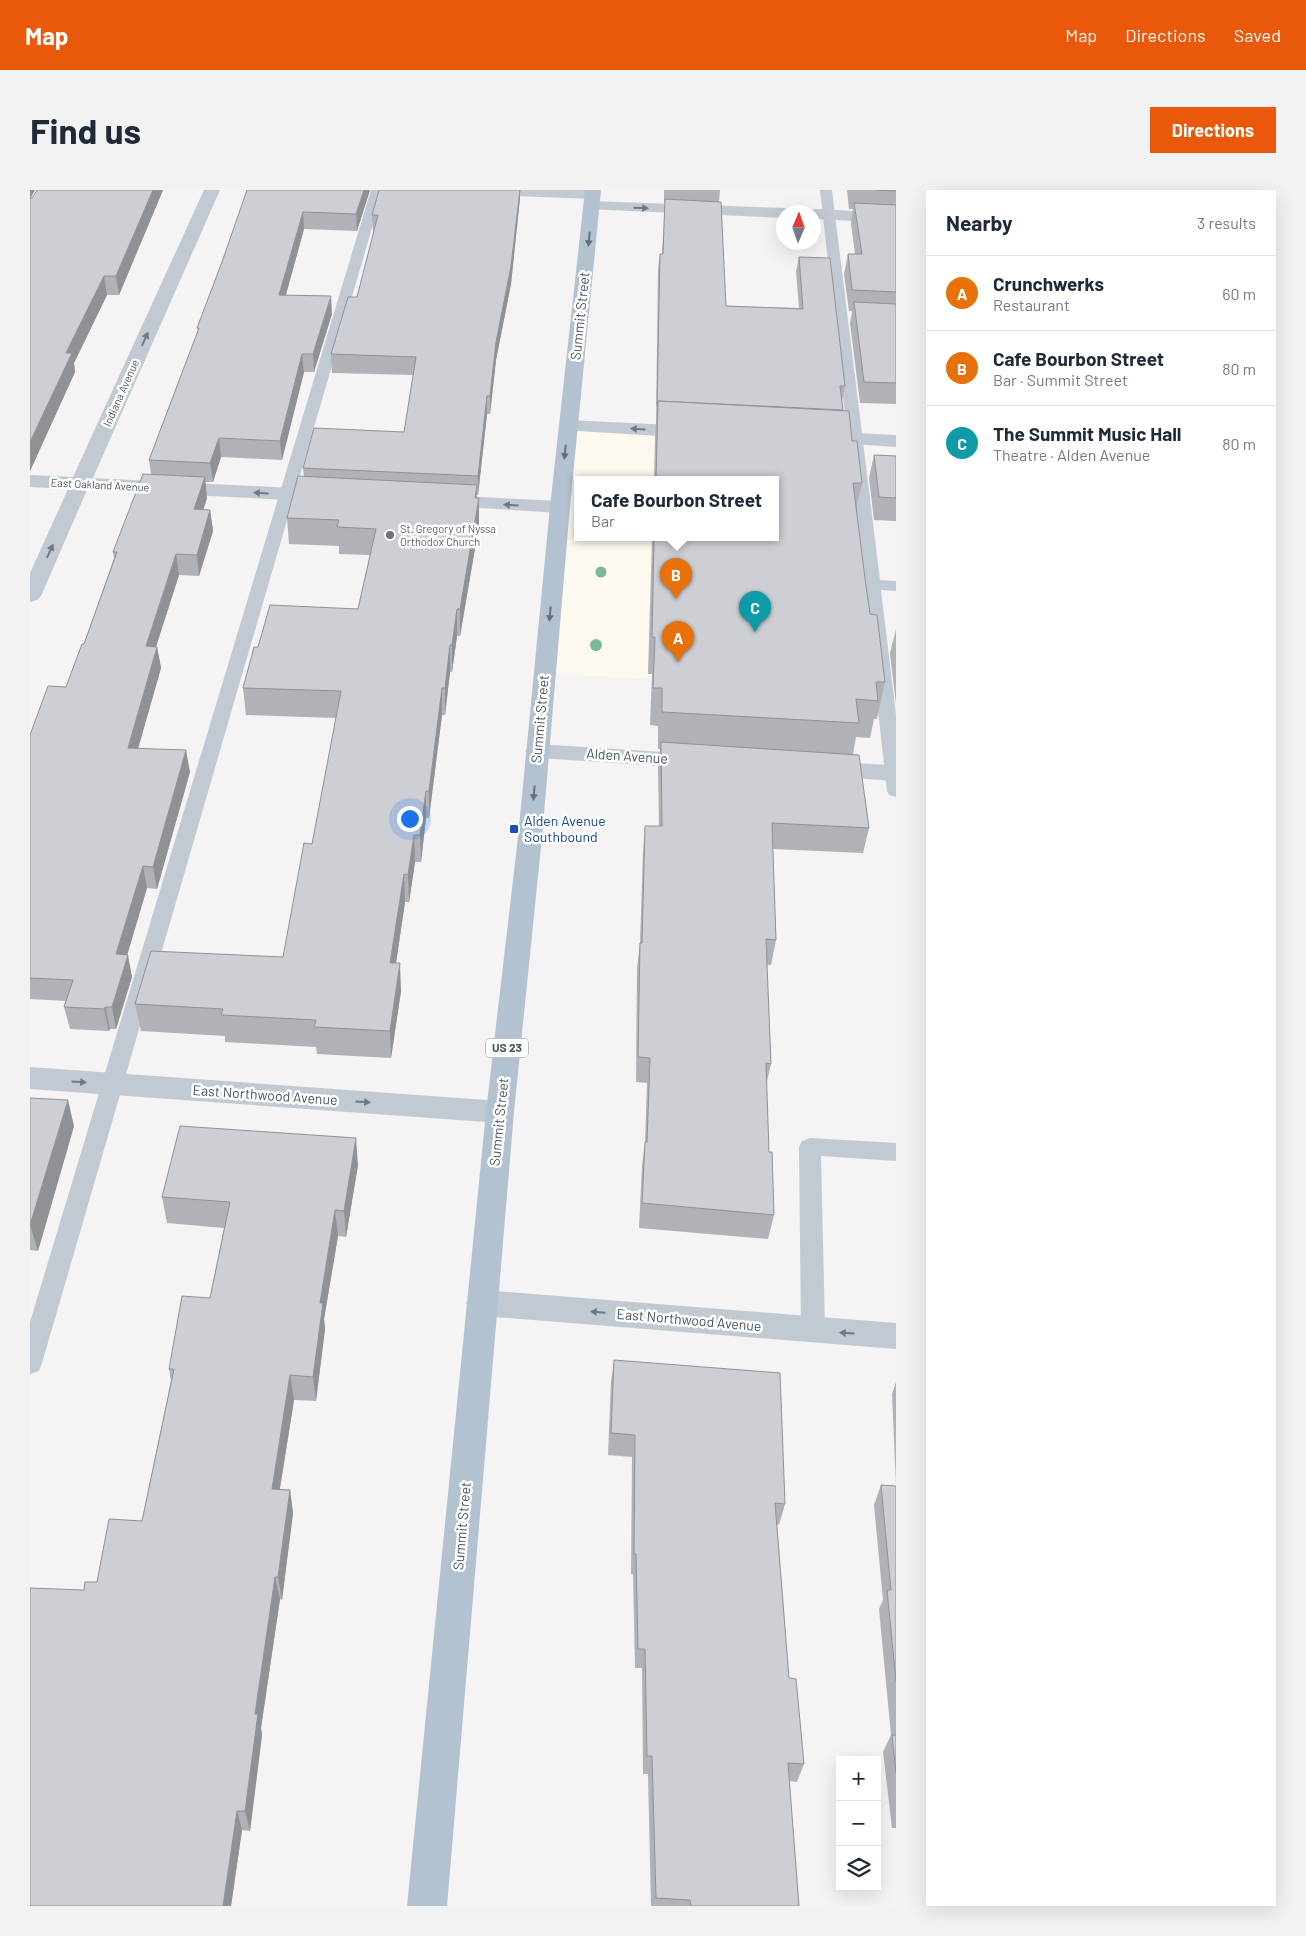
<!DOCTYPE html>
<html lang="en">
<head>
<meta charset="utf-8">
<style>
  :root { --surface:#fff; --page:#f2f2f3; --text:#1f2937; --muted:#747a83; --line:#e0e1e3; --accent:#ea580c }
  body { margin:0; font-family:Barlow,sans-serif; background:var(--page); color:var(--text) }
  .controls { position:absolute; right:15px; bottom:15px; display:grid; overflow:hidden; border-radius:0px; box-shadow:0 5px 20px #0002 }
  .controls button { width:45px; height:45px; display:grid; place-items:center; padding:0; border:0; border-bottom:1px solid var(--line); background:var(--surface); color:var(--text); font:25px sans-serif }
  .compass { position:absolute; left:746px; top:15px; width:45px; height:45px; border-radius:50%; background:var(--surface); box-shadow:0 5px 20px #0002; rotate:2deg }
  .you { position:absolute; left:379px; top:628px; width:18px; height:18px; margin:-12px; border:4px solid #fff; border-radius:50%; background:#1a73e8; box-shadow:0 0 0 8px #1a73e833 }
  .badge { display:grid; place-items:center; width:32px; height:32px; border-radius:50%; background:var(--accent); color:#fff; font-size:16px; font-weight:700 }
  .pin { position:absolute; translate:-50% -41px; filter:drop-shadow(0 1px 2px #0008) }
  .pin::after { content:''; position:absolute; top:26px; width:18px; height:15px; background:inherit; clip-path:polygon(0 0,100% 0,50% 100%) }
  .popup { position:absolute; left:544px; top:286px; width:205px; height:65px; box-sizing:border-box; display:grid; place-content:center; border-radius:0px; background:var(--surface); filter:drop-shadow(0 1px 4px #0005); font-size:16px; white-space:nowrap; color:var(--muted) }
  .popup b { font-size:19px; color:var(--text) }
  .popup::after { content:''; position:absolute; left:50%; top:100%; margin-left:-10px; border:10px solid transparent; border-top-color:var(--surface) }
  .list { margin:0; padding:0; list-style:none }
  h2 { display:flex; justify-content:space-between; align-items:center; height:65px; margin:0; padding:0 20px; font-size:21px }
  h2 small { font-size:16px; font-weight:400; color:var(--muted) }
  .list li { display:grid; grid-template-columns:32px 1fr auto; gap:15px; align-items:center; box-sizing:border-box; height:75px; padding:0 20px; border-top:1px solid var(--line) }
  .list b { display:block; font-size:19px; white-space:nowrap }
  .list p { margin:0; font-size:16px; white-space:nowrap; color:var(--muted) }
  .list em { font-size:16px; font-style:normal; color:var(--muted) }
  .icon { flex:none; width:28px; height:28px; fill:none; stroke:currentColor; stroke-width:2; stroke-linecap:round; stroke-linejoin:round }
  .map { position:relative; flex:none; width:866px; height:1716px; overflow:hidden; border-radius:0px }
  header { display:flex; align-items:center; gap:30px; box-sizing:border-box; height:70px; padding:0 25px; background:var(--accent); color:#fff }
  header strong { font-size:24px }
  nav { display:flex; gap:28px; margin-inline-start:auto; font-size:18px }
  .intro { display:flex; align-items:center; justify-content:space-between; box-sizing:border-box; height:120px; padding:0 30px }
  h1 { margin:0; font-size:35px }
  .button { padding:12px 22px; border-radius:0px; background:var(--accent); color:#fff; font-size:18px; font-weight:700 }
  main { display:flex; gap:30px; padding:0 30px }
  aside { flex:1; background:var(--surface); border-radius:0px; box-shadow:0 5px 20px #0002 }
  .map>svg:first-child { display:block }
  .commercial { fill:#fdf9ef; fill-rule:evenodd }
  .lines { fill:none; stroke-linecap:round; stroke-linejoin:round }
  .lane { fill:#c1cad2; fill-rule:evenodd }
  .street { fill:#c1cad2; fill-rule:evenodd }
  .primary { fill:#b3c2d1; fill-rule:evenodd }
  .tree { fill:#7bb799 }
  .wall { fill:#b0b2b7 }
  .shaded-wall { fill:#909195 }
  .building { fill:#cdcfd5; stroke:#909195 }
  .oneway { fill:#6e7983 }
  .oneway2 { fill:#64717d }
  .worship-dot { fill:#6b7280; stroke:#fff; stroke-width:2 }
  .transit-dot { fill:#1a4fb4; stroke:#fff; stroke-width:2 }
  .labels { text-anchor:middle; stroke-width:5; stroke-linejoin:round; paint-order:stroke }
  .far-street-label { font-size:11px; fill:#4a5661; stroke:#fff }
  .far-worship-label { font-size:11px; fill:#5b616d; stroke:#fff; text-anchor:start }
  .shield { fill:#fff; stroke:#808990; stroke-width:1 }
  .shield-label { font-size:12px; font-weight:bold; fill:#4a5661 }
  .street-label { font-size:14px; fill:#4a5661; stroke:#fff }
  .transit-label { font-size:14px; fill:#164399; stroke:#fff; text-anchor:start }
</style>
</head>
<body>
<header>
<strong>Map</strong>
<nav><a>Map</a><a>Directions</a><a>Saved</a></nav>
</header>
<div class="intro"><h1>Find us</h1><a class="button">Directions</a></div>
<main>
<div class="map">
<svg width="866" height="1716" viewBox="0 0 866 1716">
  <rect width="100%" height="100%" fill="#f5f3f3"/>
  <path class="commercial" d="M538,236L742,245L855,503L514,483ZM547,290H745V348H547Z"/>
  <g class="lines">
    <g class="lane">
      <path d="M341,0H353L12,1173L9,1181L0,1184V1132Z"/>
      <path d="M790,0H802L850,390L866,391V401L851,400L866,525V607L859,605L857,601Z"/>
      <path d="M780,948L866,953V971L791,966L795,1140L792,1147L783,1150L774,1147L771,1140L769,957L772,951Z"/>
    </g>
    <g class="street">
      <path d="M174,0H190L63,288L301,300L308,302L311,306L308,310L301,312L57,300L11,406L7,410L0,412V383L38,299L0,297V285L43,287Z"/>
      <path d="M449,0H566L571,4L568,7L563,9L457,5L452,3Z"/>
      <path d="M562,11L754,18L760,20L761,22H754V28L556,19L554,16L556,13Z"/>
      <path d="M784,19L866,23V33L784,29V22H777Z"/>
      <path d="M538,230L662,236L669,238L671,242L669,246L662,248L531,240L529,236L531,232Z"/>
      <path d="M785,241L866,245V257L778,251L776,247L778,243Z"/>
      <path d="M411,305L530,311L537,313L540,317L537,321L530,323L404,315L401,311L404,307Z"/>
      <path d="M507,554L665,564L673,566L677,571L673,576L665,578L507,568L499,566L495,561L499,556Z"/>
      <path d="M793,572L866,575V591L793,586L785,584L781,579L785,574Z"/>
      <path d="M0,877L470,911L480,914L484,922L480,930L470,933L0,899Z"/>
      <path d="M452,1100L866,1133V1159L452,1126L441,1122L436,1113L441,1104Z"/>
    </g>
    <path class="primary" d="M555,0H571L540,317L512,647L484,922L417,1716H377L456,922L488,647L520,317Z"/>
  </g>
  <g class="tree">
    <circle cx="571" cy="382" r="5.5"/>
    <circle cx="566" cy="455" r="6"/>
  </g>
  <g class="wall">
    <path d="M0,0V8L133,0L89,105H77L44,173L45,182L0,281Z"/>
    <path d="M217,0H340L327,41L274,39L256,105L302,124L284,182H274L252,270L191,267L183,292H175L177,308L173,320H180L183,341L169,386L149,385L126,457H127L131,478L108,558L160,582L127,699L117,698L97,765L102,787L86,839H80L79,841L40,839L34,817L36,811L0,809V545L36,497L54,454L84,368L83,362L121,284L119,270L168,142L167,138L192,72Z"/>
    <path d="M634,0H690L689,12L696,116L769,118L766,82L769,67L815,196L812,211L813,220L822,251L832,293L826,320L836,396L840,424L855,492L847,529H844L840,548L826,547L823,564L839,638L833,663L743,659L746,750L741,775H737L741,874L736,896L739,962L744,1025L738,1049L609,1038L612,976L615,952L617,893L606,892L607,778L610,753L613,662L615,636H629L628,578L630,559H628V536L620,535L622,484H618L622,348H745V290H624L625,247L626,232L628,79L630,64H632L635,12H634Z"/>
    <path d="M817,0H866V214L830,213L820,133L822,121H819L814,84L818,64H825L821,33L823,19H819Z"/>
    <path d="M490,8L481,94L466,170L460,224H457L448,305H446L449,335L430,446H427L422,482H420L415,525H412L399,628H396L391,672H385L379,712H375L366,773L371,801L361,868L287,864L286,857L195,852V846L111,841L105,814L253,767L282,654L306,528L216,525L213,498L228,457L328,419L340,365L309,364V356L259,354L257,328L274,287L273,278L374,242L383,185L302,183L301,164L327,107L344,42H343L342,25Z"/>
    <path d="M844,265L866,266V331L844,330L839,288Z"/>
    <path d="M866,439V514L860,463Z"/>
    <path d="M0,908L44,936L8,1061L0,1060Z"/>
    <path d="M328,975L316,1047L308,1046L294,1129L295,1139L286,1211L264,1210L250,1299L260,1300L263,1323L252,1410L250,1409L231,1538L232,1545L220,1641L212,1640L201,1716H0L54,1400L67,1392L112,1331L141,1191L139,1179L180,1108L194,1038L137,1033L132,1007Z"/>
    <path d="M584,1170L755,1314L749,1335L747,1334L759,1488L774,1574L767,1592L759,1591L769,1716H621L618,1584H613L612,1478H605L603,1384H601L602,1267L578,1265L581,1192Z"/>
    <path d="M866,1192V1638H862L853,1562L861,1545L849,1419L853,1410L844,1315L851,1295L866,1296L862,1204Z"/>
  </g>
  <g class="shaded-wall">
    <path d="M0,0H5L0,9Z"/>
    <path d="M123,0H133L89,105L86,86Z"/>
    <path d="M334,0H340L327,41L326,24Z"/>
    <path d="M490,0V8L481,94L466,170L460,224V206L466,152Z"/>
    <path d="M273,22L274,39L251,122L249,105Z"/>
    <path d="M74,86L77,105L44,173L45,182L0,281V252L36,163Z"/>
    <path d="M301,106L302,124L284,182L283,164Z"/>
    <path d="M272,164L274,182L252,270L250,251Z"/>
    <path d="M457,206V224L448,305V286Z"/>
    <path d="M189,248L191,267L183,292L180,273Z"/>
    <path d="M175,287L177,308L167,341L164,319Z"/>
    <path d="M447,295L446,321L449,308V335L430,446V419Z"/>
    <path d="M180,320L183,341L169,386L167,365Z"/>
    <path d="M146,364L149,385L119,478L116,456Z"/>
    <path d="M427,419V446L422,482V455Z"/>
    <path d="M420,455V482L415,525V498Z"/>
    <path d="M127,457L131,478L102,580L98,558Z"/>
    <path d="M412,498V525L399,628V601Z"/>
    <path d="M156,560L160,582L127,699L123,677Z"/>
    <path d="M396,601V628L391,672L390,645Z"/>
    <path d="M384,645L385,672L379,712L378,685Z"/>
    <path d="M113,676L117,698L91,786L86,764Z"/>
    <path d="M374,684L375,712L362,800L360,773Z"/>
    <path d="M98,765L102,787L86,839L82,817Z"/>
    <path d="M370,773L371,801L361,868L360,841Z"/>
    <path d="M75,817L80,839L79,841L74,819Z"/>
    <path d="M38,910L44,936L8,1061L0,1035Z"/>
    <path d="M326,948L328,975L316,1047L314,1021Z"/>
    <path d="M305,1020L308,1046L294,1129L295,1139L286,1211L283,1187L290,1113Z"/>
    <path d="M260,1185L264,1210L246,1322L242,1299Z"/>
    <path d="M260,1300L263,1323L252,1410L248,1387Z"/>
    <path d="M245,1387L250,1409L231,1538L232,1545L220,1641L215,1621L225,1524Z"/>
    <path d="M207,1621L212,1640L201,1716H193Z"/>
  </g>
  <g class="building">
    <path d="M7,0H123L86,86H74L36,163H42L0,252V8H2Z"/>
    <path d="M217,0H334L326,24L273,22L249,105L301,106L283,164H272L250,251L189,248L180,273L119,270L169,138H167L192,72Z"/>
    <path d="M349,0H490L481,76L466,152L460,206H457L448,286L273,278L284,238L374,242L386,167L301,164L318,107H327L348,25H342Z"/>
    <path d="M846,0H866V1Z"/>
    <path d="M635,9L691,12L696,116L773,119L769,67L800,68L815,196H810L813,220L628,211V216H627L630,64H633Z"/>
    <path d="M824,13L866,15V102L822,100L818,64H832Z"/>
    <path d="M824,112L866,114V193L834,192Z"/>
    <path d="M628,211L819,221L822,251H827L832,293H823L836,396L840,424L847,425L855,492H846L848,511L826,509L829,533L632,522V498H623L625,447H622L624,348H745V290H626Z"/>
    <path d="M844,265L866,266V308L849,307Z"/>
    <path d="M113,284L175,287L164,319L180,320L167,365L146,364L116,456L127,457L98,558L156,560L123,677L113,676L86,764L98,765L82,817H75L74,819L34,817L43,790L0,788V545L18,496L36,497L52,454H54L87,362H83Z"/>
    <path d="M268,286L447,295L445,308H449L430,419H427L422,455H420L415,498H412L399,601H396L390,645H384L378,685L374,684L360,773H370L360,841L284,837L286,830L191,825L193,819L105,814L121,761L253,767L274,653L282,654L311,501L213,498L224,457H228L240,415L328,419L346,339L307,337L309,330L257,328Z"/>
    <path d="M631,552L829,565L839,638L742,633L746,750L736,749L741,874L736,873L739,962H742L744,1025L612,1013L615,952H617L620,868L608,867L610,753H612L615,636H632Z"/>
    <path d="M0,908L38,910L0,1035Z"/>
    <path d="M150,936L326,948L314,1021L305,1020L290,1113H293L283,1187L260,1185L242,1299L260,1300L248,1387H245L225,1524H228L215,1621H207L193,1716H0V1398L54,1400L55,1392H67L79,1329L112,1331L144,1179H139L152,1106L180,1108L200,1012L132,1007Z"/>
    <path d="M584,1170L750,1183L755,1314L745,1313L759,1488L766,1489L774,1574L758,1573L769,1716H661L660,1710L626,1708L622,1566H617L615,1459H608L606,1364H604L605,1245L581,1243Z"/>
    <path d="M851,1295L866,1296V1491L857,1400H861Z"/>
    <path d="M862,1545H866V1583Z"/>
  </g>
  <defs><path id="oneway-solid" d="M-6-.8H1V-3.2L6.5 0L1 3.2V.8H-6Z" transform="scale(1.25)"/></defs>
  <g class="oneway">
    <use href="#oneway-solid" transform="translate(611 18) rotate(2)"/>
    <use href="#oneway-solid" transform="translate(115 149) rotate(-66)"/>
    <use href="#oneway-solid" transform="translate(608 239) rotate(-177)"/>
    <use href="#oneway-solid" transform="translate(231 303) rotate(-177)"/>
    <use href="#oneway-solid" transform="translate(481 315) rotate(-177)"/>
    <use href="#oneway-solid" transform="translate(20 361) rotate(-66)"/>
    <use href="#oneway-solid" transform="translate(49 892) rotate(4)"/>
    <use href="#oneway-solid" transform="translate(333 912) rotate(4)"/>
    <use href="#oneway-solid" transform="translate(568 1122) rotate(-175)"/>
    <use href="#oneway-solid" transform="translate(817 1143) rotate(-176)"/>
  </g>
  <g class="oneway2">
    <use href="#oneway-solid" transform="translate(559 49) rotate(96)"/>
    <use href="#oneway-solid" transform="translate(535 262) rotate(96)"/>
    <use href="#oneway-solid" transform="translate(520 424) rotate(95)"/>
    <use href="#oneway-solid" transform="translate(504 603) rotate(95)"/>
  </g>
  <circle class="worship-dot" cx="360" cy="345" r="5"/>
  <rect class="transit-dot" x="479" y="634" width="10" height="10" rx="2.5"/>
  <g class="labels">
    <g class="far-street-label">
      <text transform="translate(91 203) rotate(-66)" y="4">Indiana Avenue</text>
      <text transform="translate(70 295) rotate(3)" y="4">East Oakland Avenue</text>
    </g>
    <g class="far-worship-label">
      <text x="370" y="343">St. Gregory of Nyssa<tspan x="370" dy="13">Orthodox Church</tspan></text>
    </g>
    <rect class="shield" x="456" y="848.5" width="42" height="19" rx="4"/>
    <g class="shield-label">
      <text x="477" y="862">US 23</text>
    </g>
    <g class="street-label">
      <text transform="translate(550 126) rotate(-84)" y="5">Summit Street</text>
      <text transform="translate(510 529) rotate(-85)" y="5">Summit Street</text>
      <text transform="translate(597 566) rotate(4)" y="5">Alden Avenue</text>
      <text transform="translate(235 905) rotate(4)" y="5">East Northwood Avenue</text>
      <text transform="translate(469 932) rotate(-84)" y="5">Summit Street</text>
      <text transform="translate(659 1130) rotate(5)" y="5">East Northwood Avenue</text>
      <text transform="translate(432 1336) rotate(-85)" y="5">Summit Street</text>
    </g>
    <g class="transit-label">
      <text x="494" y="636">Alden Avenue<tspan x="494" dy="16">Southbound</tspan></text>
    </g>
  </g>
</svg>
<div class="controls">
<button>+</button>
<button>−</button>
<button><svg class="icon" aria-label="layers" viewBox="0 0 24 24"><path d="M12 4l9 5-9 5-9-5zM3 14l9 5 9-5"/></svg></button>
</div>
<svg class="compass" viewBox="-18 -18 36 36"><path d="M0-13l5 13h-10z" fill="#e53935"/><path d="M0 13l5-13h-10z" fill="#747a83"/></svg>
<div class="you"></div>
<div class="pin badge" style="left:648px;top:472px;background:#e8710a">A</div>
<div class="pin badge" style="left:646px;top:409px;background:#e8710a">B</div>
<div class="popup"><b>Cafe Bourbon Street</b>Bar</div>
<div class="pin badge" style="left:725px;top:442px;background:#0f9aa8">C</div>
</div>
<aside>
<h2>Nearby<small>3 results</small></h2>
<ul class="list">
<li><span class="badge" style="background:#e8710a">A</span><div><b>Crunchwerks</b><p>Restaurant</p></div><em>60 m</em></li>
<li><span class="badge" style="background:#e8710a">B</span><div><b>Cafe Bourbon Street</b><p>Bar · Summit Street</p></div><em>80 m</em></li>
<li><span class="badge" style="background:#0f9aa8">C</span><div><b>The Summit Music Hall</b><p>Theatre · Alden Avenue</p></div><em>80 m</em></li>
</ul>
</aside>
</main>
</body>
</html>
